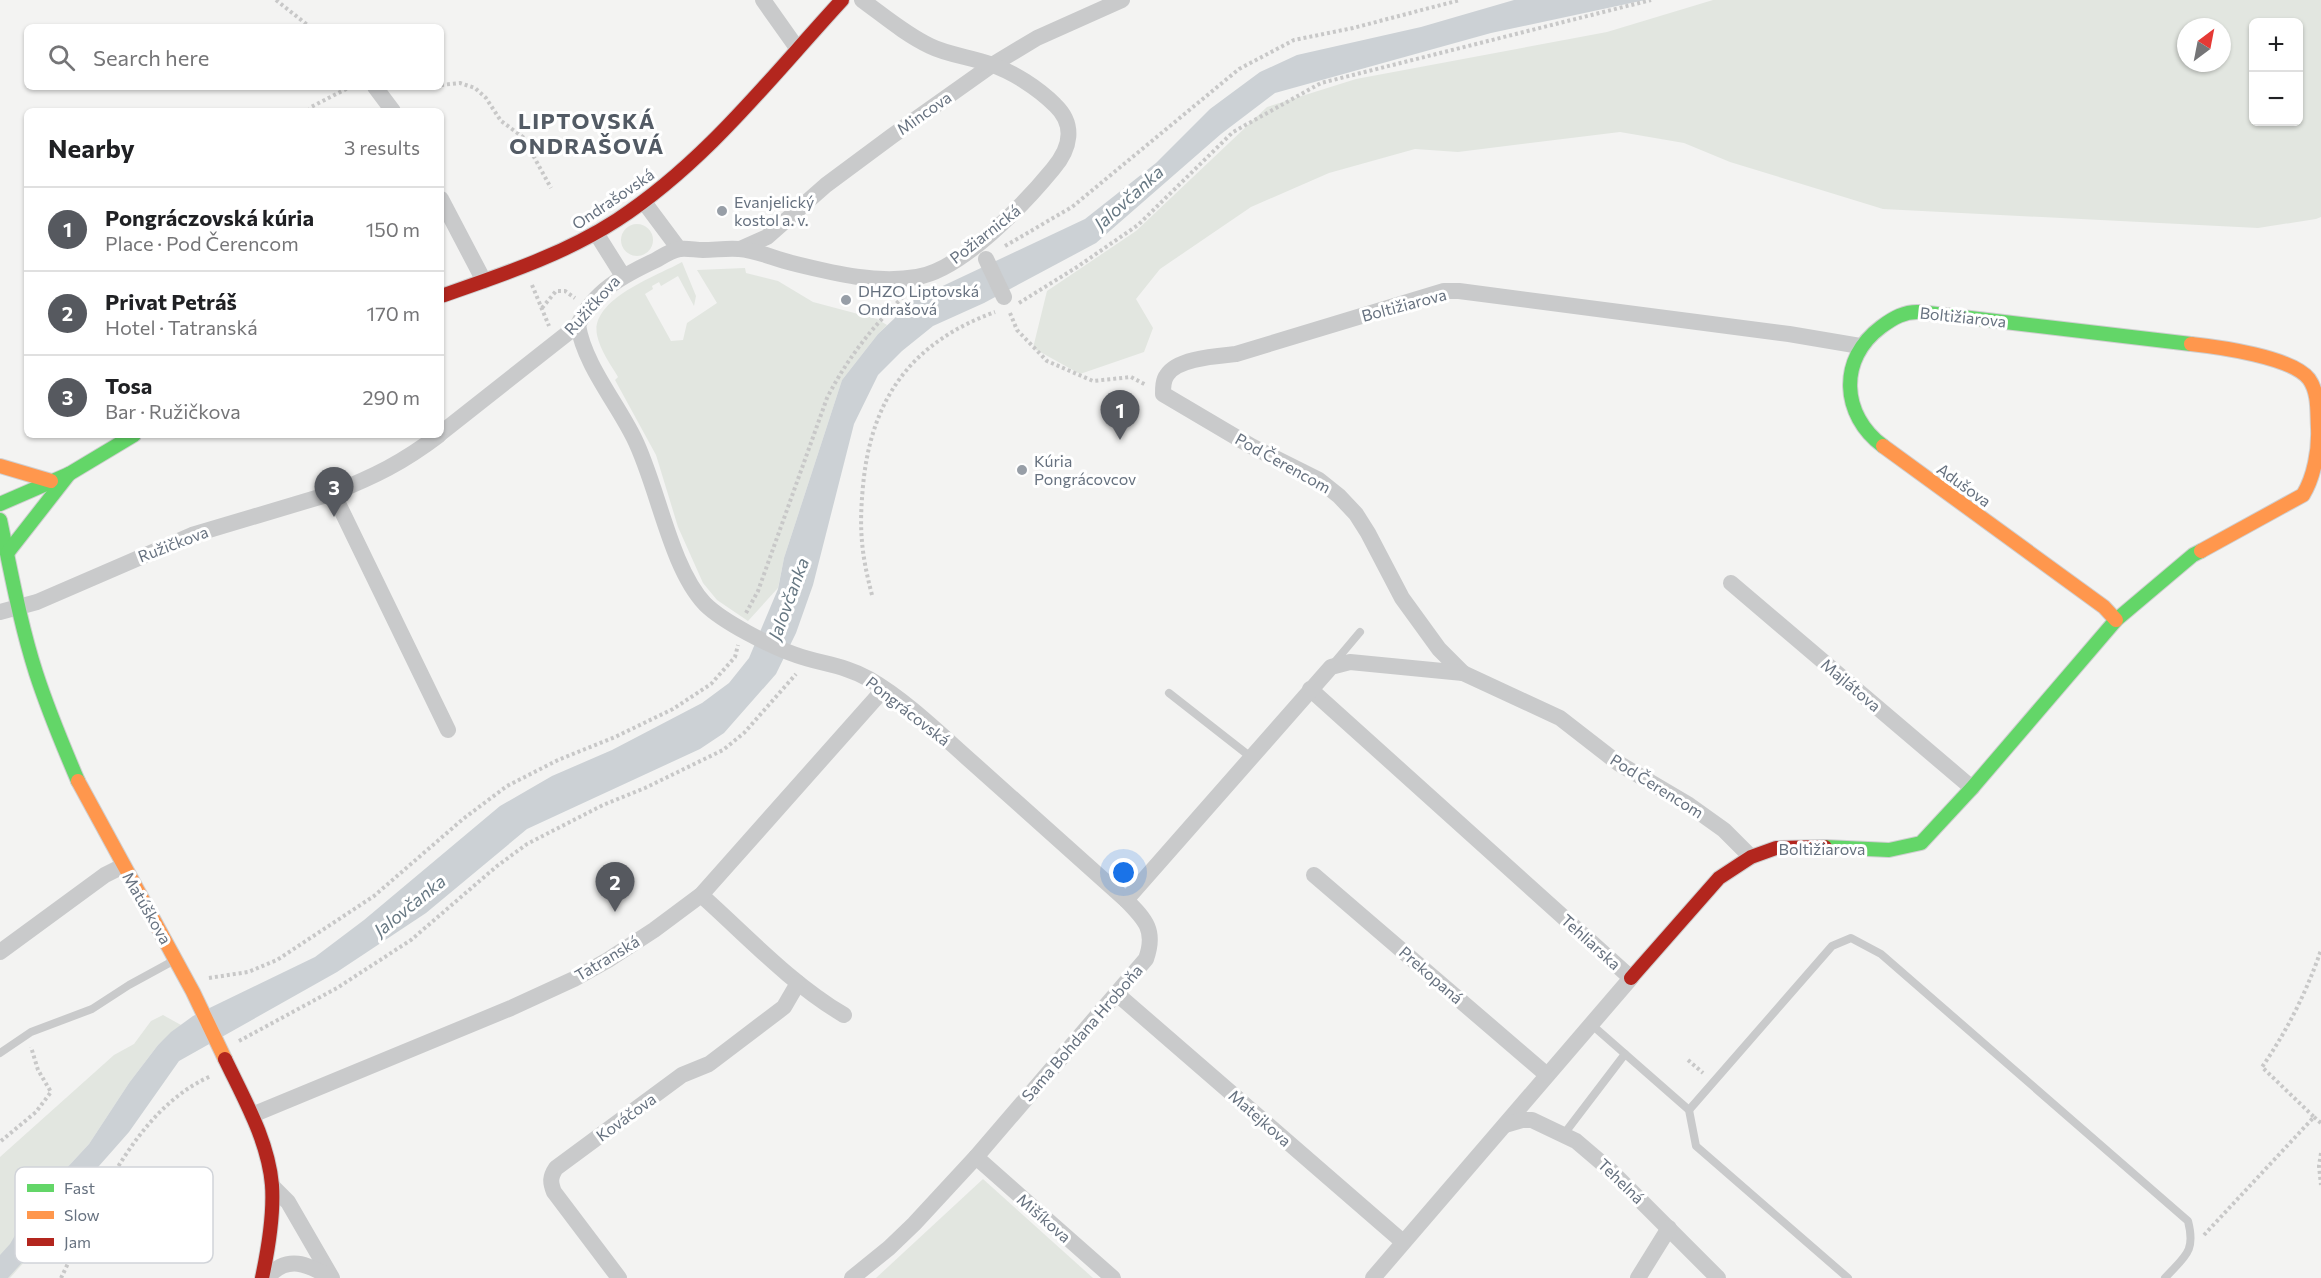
<!DOCTYPE html>
<html lang="en">
<head>
<meta charset="utf-8">
<style>
  :root { --surface:#fff; --page:#f2f2f2; --text:#202124; --muted:#757577; --line:#e0e0e0; --accent:#56595f }
  body { margin:0; font-family:Commissioner,sans-serif; background:var(--page); color:var(--text) }
  .controls { position:absolute; right:18px; top:18px; display:grid; overflow:hidden; border-radius:9px; box-shadow:0 2px 4px #0004 }
  .controls button { width:54px; height:54px; display:grid; place-items:center; padding:0; border:0; border-bottom:2px solid var(--line); background:var(--surface); color:var(--text); font:30px sans-serif }
  .compass { position:absolute; left:2177px; top:18px; width:54px; height:54px; border-radius:50%; background:var(--surface); box-shadow:0 2px 4px #0004; rotate:32deg }
  .you { position:absolute; left:1124px; top:873px; width:21px; height:21px; margin:-15px; border:4px solid #fff; border-radius:50%; background:#1a73e8; box-shadow:0 0 0 9px #1a73e833 }
  .badge { display:grid; place-items:center; width:39px; height:39px; border-radius:50%; background:var(--accent); color:#fff; font-size:20px; font-weight:700 }
  .pin { position:absolute; translate:-50% -50px; filter:drop-shadow(0 2px 3px #0008) }
  .pin::after { content:''; position:absolute; top:32px; width:21px; height:18px; background:inherit; clip-path:polygon(0 0,100% 0,50% 100%) }
  .list { margin:0; padding:0; list-style:none }
  h2 { display:flex; justify-content:space-between; align-items:center; height:78px; margin:0; padding:0 24px; font-size:26px }
  h2 small { font-size:20px; font-weight:400; color:var(--muted) }
  .list li { display:grid; grid-template-columns:39px 1fr auto; gap:18px; align-items:center; box-sizing:border-box; height:84px; padding:0 24px; border-top:2px solid var(--line) }
  .list b { display:block; font-size:22px; white-space:nowrap }
  .list p { margin:0; font-size:20px; white-space:nowrap; color:var(--muted) }
  .list em { font-size:20px; font-style:normal; color:var(--muted) }
  .icon { flex:none; width:33px; height:33px; fill:none; stroke:currentColor; stroke-width:2; stroke-linecap:round; stroke-linejoin:round }
  .map { position:relative; flex:none; width:2321px; height:1278px; overflow:hidden }
  .search { position:absolute; background:var(--surface); box-shadow:0 2px 4px #0004; left:24px; top:24px; width:420px; height:66px; display:flex; align-items:center; gap:15px; box-sizing:border-box; padding:0 21px; border-radius:9px; color:var(--muted); font-size:22px }
  .panel { position:absolute; background:var(--surface); box-shadow:0 2px 4px #0004; left:24px; top:108px; width:420px; height:330px; border-radius:9px }
  .map>svg:first-child { display:block }
  .green { fill:#e2e6e0; fill-rule:evenodd }
  .water { fill:#ccd1d5 }
  .lines { fill:none; stroke-linecap:round; stroke-linejoin:round }
  .fast-casing { stroke:#cfcfd0; stroke-width:16 }
  .slow-casing { stroke:#cfcfd0; stroke-width:16 }
  .jam-casing { stroke:#cfcfd0; stroke-width:16 }
  .path { stroke:#c8c8c8; stroke-width:4; stroke-dasharray:3 3; stroke-linecap:butt }
  .lane { stroke:#c9cacb; stroke-width:8 }
  .street { stroke:#c9cacb; stroke-width:16 }
  .fast { stroke:#63d668; stroke-width:14 }
  .slow { stroke:#ff974d; stroke-width:14 }
  .jam { stroke:#b3261e; stroke-width:14 }
  .poi-dot { fill:#979ea7; stroke:#fff; stroke-width:2 }
  .labels { text-anchor:middle; stroke-width:6; stroke-linejoin:round; paint-order:stroke }
  .street-label { font-size:16px; fill:#66717f; stroke:#fff }
  .poi-label { font-size:16px; fill:#66717f; stroke:#fff; text-anchor:start }
  .water-label { font-size:18px; font-style:italic; fill:#677883; stroke:#fff }
  .district-label { font-size:22px; font-weight:bold; letter-spacing:1.5px; fill:#535b65; stroke:#fff }
  .key { fill:#fff; stroke:#d1d4d9; stroke-width:1.5 }
  .key-label { font-size:16px; fill:#66717f }
</style>
</head>
<body>
<div class="map">
<svg width="2321" height="1278" viewBox="0 0 2321 1278">
  <rect width="100%" height="100%" fill="#f3f3f2"/>
  <g class="green">
    <path d="M1713,0H2321V217L2316,219L2258,228L1883,209L1730,162L1684,143L1620,132L1458,152L1415,149L1329,173L1251,207L1160,269L1136,299L1153,328L1144,352L1080,374L1033,348L1047,291L1136,231L1267,107L1356,79L1607,32ZM2254,22H2298V122H2254ZM2186,27H2222V63H2186Z"/>
    <circle cx="637" cy="240" r="16"/>
    <path d="M682,262L696,296L694,306L678,276L661,286L659,282L652,286L653,289L645,294L671,341L683,340L687,323L717,303L697,270L745,268L746,273L778,281L813,302L877,319L887,325L878,334L842,380L784,558L778,588L748,621L717,600L703,583L678,527L656,455L615,380L618,377C611,365 600,350 597,335C590,299 657,276 682,262Z"/>
    <path d="M163,1015L181,1025L158,1045L129,1083L89,1144L64,1171L48,1179L79,1200L10,1278H0V1157L114,1055L134,1044L151,1021Z"/>
    <path d="M983,1179L1093,1278H876Z"/>
  </g>
  <path class="water" d="M1514,0H1645L1491,33L1275,93L1221,134L1096,243L984,303L933,326L902,351L878,375L854,424L813,585L796,633L776,674L724,733L700,749L527,829L426,913L337,972L179,1061L129,1132L84,1183L79,1200L8,1278H0V1255L10,1244L47,1180L64,1171L89,1144L129,1083L158,1045L171,1032L193,1016L315,957L364,920L500,806L552,776L612,750L702,703L729,683L749,658L778,589L784,558L842,380L878,334L915,299L1085,219L1156,163L1210,109L1260,72L1297,55L1421,27Z"/>
  <g class="lines">
    <g class="fast-casing">
      <g id="fast">
        <path d="M1883,446C1841,415 1838,359 1881,327C1893,318 1905,311 1920,312L2191,344"/>
        <path d="M0,504L69,474L134,435"/>
        <path d="M0,520C11,572 20,623 36,673C48,710 63,746 78,781"/>
        <path d="M8,552L69,474"/>
        <path d="M1825,847L1889,850L1921,843L1972,788L2116,620L2193,555L2201,551"/>
      </g>
    </g>
    <g class="slow-casing">
      <g id="slow">
        <path d="M2191,344C2219,347 2292,357 2309,379C2319,393 2317,412 2318,428C2319,450 2314,477 2303,495L2201,551"/>
        <path d="M1883,446L2104,607L2116,620"/>
        <path d="M0,466L51,481"/>
        <path d="M78,781L193,992L225,1059"/>
      </g>
    </g>
    <g class="jam-casing">
      <g id="jam">
        <path d="M441,296C501,275 563,255 617,220C706,162 771,77 842,0"/>
        <path d="M1631,978L1719,878L1751,857L1776,848L1825,847"/>
        <path d="M225,1059C244,1099 268,1140 272,1185C274,1214 268,1250 262,1278"/>
      </g>
    </g>
    <g class="path">
      <path d="M276,0L310,27"/>
      <path d="M441,85L460,83L475,88L486,98L501,121L523,137L551,188"/>
      <path d="M308,111L311,107L350,87"/>
      <path d="M1005,246L1072,207L1239,69L1294,40L1353,28L1460,0"/>
      <path d="M532,285L549,326"/>
      <path d="M1019,303L1077,267L1138,225L1233,132L1321,83L1651,0"/>
      <path d="M542,308L556,291H565L575,298"/>
      <path d="M1010,313L1017,330L1047,361L1093,381L1131,377L1146,385"/>
      <path d="M872,595C861,553 859,528 863,486C871,398 912,342 995,312"/>
      <path d="M746,613L758,591L827,398C847,359 872,327 904,296"/>
      <path d="M209,978L248,972L277,960L374,896L463,819L507,786L558,760L615,737L673,709L711,684L735,657L738,645"/>
      <path d="M239,1041L337,988L411,940L497,866L527,844L603,805L645,788L723,750L744,733L796,674"/>
      <path d="M1688,1060L1703,1073"/>
      <path d="M2314,1117L2321,1123"/>
      <path d="M1,1141L36,1112L51,1092L38,1070L31,1047"/>
      <path d="M2321,1153L2319,1166L2321,1185"/>
      <path d="M2204,1235L2314,1117L2262,1067C2287,1031 2307,991 2321,950"/>
      <path d="M61,1278C95,1208 135,1109 211,1076"/>
    </g>
    <g class="lane">
      <path d="M1333,664L1360,632"/>
      <path d="M1169,693L1252,758"/>
      <path d="M1592,1025L1689,1110L1696,1146L1848,1278"/>
      <path d="M0,1053L31,1032L92,1009L129,985L173,961"/>
      <path d="M1689,1110L1832,946L1851,938L1881,954L2188,1221C2196,1252 2185,1256 2165,1278"/>
      <path d="M1564,1134L1625,1054"/>
    </g>
    <g class="street">
      <path d="M763,0L797,48"/>
      <path d="M375,87L393,111"/>
      <path d="M441,199L484,281"/>
      <path d="M644,202L679,249"/>
      <path d="M596,233L623,276"/>
      <path d="M740,249L767,237L826,185L892,136L992,65L1037,38L1122,0"/>
      <path d="M986,259L1004,297"/>
      <path d="M578,325C584,364 617,403 634,438C658,486 670,567 705,604C723,622 772,647 796,655C821,664 845,665 869,679C907,701 941,735 974,764C1025,810 1076,855 1126,900"/>
      <path d="M441,433L578,325C593,291 624,275 656,260C663,256 672,250 680,249C687,248 696,250 703,250C715,250 727,248 739,249C756,250 775,259 792,263C833,273 875,284 917,277C962,270 1025,203 1053,169C1070,149 1076,125 1055,105C1038,88 1013,72 990,64C971,57 948,55 930,46C905,34 884,16 862,0"/>
      <path d="M439,435C402,463 375,476 333,493L448,730"/>
      <path d="M1731,583L1972,788"/>
      <path d="M0,612L37,602L192,535L333,493"/>
      <path d="M1463,673L1439,649L1402,598L1368,533L1356,514L1339,496L1319,480L1251,446L1163,394C1163,388 1163,380 1167,375C1177,358 1218,356 1236,354L1444,291H1459L1789,334L1860,346"/>
      <path d="M1310,689L1631,978L1373,1278"/>
      <path d="M1314,875L1547,1075"/>
      <path d="M701,895C747,936 790,983 844,1015"/>
      <path d="M0,952L105,875L123,866"/>
      <path d="M1117,994L1403,1242"/>
      <path d="M252,1115L511,1008L574,979L608,960L654,930L701,895L884,689"/>
      <path d="M1505,1125L1522,1120H1532L1576,1141L1610,1170L1718,1278"/>
      <path d="M976,1157L1113,1278"/>
      <path d="M272,1186L288,1202L332,1278"/>
      <path d="M267,1278C287,1254 308,1264 331,1278"/>
      <path d="M619,1278L554,1192C550,1182 550,1177 556,1168L682,1075L709,1064L784,1007L798,983"/>
      <path d="M852,1278L889,1248L914,1224L976,1157L1146,959C1156,931 1146,920 1126,900L1331,667L1350,662L1463,673L1560,718L1618,763L1689,805L1724,830L1751,857"/>
      <path d="M1638,1278L1669,1228"/>
    </g>
    <use href="#fast" class="fast"/>
    <use href="#slow" class="slow"/>
    <use href="#jam" class="jam"/>
  </g>
  <g class="poi-dot">
    <circle cx="722" cy="211" r="6"/>
    <circle cx="846" cy="300" r="6"/>
    <circle cx="1022" cy="470" r="6"/>
  </g>
  <g class="labels">
    <g class="street-label">
      <text transform="translate(924 113) rotate(-35)" y="6">Mincova</text>
      <text transform="translate(613 199) rotate(-34)" y="6">Ondrašovská</text>
      <text transform="translate(985 234) rotate(-38)" y="6">Požiarnická</text>
      <text transform="translate(592 305) rotate(-48)" y="6">Ružičkova</text>
      <text transform="translate(1404 305) rotate(-15)" y="6">Boltižiarova</text>
      <text transform="translate(1963 317) rotate(6)" y="6">Boltižiarova</text>
      <text transform="translate(1283 463) rotate(29)" y="6">Pod Čerencom</text>
      <text transform="translate(1964 485) rotate(36)" y="6">Adušova</text>
      <text transform="translate(173 544) rotate(-21)" y="6">Ružičkova</text>
      <text transform="translate(1851 685) rotate(40)" y="6">Majlátova</text>
      <text transform="translate(908 711) rotate(38)" y="6">Pongrácovská</text>
      <text transform="translate(1657 786) rotate(32)" y="6">Pod Čerencom</text>
      <text x="1822" y="855">Boltižiarova</text>
      <text transform="translate(147 908) rotate(60)" y="6">Matúškova</text>
      <text transform="translate(1591 942) rotate(42)" y="6">Tehliarska</text>
      <text transform="translate(607 958) rotate(-31)" y="6">Tatranská</text>
      <text transform="translate(1431 975) rotate(41)" y="6">Prekopaná</text>
      <text transform="translate(1082 1033) rotate(-49)" y="6">Sama Bohdana Hroboňa</text>
      <text transform="translate(626 1117) rotate(-36)" y="6">Kováčova</text>
      <text transform="translate(1260 1118) rotate(41)" y="6">Matejkova</text>
      <text transform="translate(1621 1181) rotate(44)" y="6">Tehelná</text>
      <text transform="translate(1044 1218) rotate(41)" y="6">Mišíkova</text>
    </g>
    <g class="poi-label">
      <text x="734" y="208">Evanjelický<tspan x="734" dy="18">kostol a. v.</tspan></text>
      <text x="858" y="297">DHZO Liptovská<tspan x="858" dy="18">Ondrašová</tspan></text>
      <text x="1034" y="467">Kúria<tspan x="1034" dy="18">Pongrácovcov</tspan></text>
    </g>
    <g class="water-label">
      <text transform="translate(1129 198) rotate(-42)" y="6">Jalovčanka</text>
      <text transform="translate(789 599) rotate(-70)" y="6">Jalovčanka</text>
      <text transform="translate(410 906) rotate(-39)" y="6">Jalovčanka</text>
    </g>
    <g class="district-label">
      <text x="587" y="129">LIPTOVSKÁ<tspan x="587" dy="25">ONDRAŠOVÁ</tspan></text>
    </g>
  </g>
  <rect x="15" y="1167" width="198" height="96" rx="9" class="key"/>
  <rect x="27" y="1184" width="27" height="8" fill="#63d668"/>
  <rect x="27" y="1211" width="27" height="8" fill="#ff974d"/>
  <rect x="27" y="1238" width="27" height="8" fill="#b3261e"/>
  <g class="key-label">
    <text x="64" y="1194">Fast</text>
    <text x="64" y="1221">Slow</text>
    <text x="64" y="1248">Jam</text>
  </g>
</svg>
<div class="controls">
<button>+</button>
<button>−</button>
</div>
<svg class="compass" viewBox="-18 -18 36 36"><path d="M0-13l5 13h-10z" fill="#e53935"/><path d="M0 13l5-13h-10z" fill="#757577"/></svg>
<div class="you"></div>
<div class="pin badge" style="left:1120px;top:440px">1</div>
<div class="pin badge" style="left:615px;top:912px">2</div>
<div class="pin badge" style="left:334px;top:517px">3</div>
<div class="search"><svg class="icon" aria-label="search" viewBox="0 0 24 24"><circle cx="10" cy="10" r="6"/><path d="M15 15l6 6"/></svg>Search here</div>
<section class="panel">
<h2>Nearby<small>3 results</small></h2>
<ul class="list">
<li><span class="badge">1</span><div><b>Pongráczovská kúria</b><p>Place · Pod Čerencom</p></div><em>150 m</em></li>
<li><span class="badge">2</span><div><b>Privat Petráš</b><p>Hotel · Tatranská</p></div><em>170 m</em></li>
<li><span class="badge">3</span><div><b>Tosa</b><p>Bar · Ružičkova</p></div><em>290 m</em></li>
</ul>
</section>
</div>
</body>
</html>
